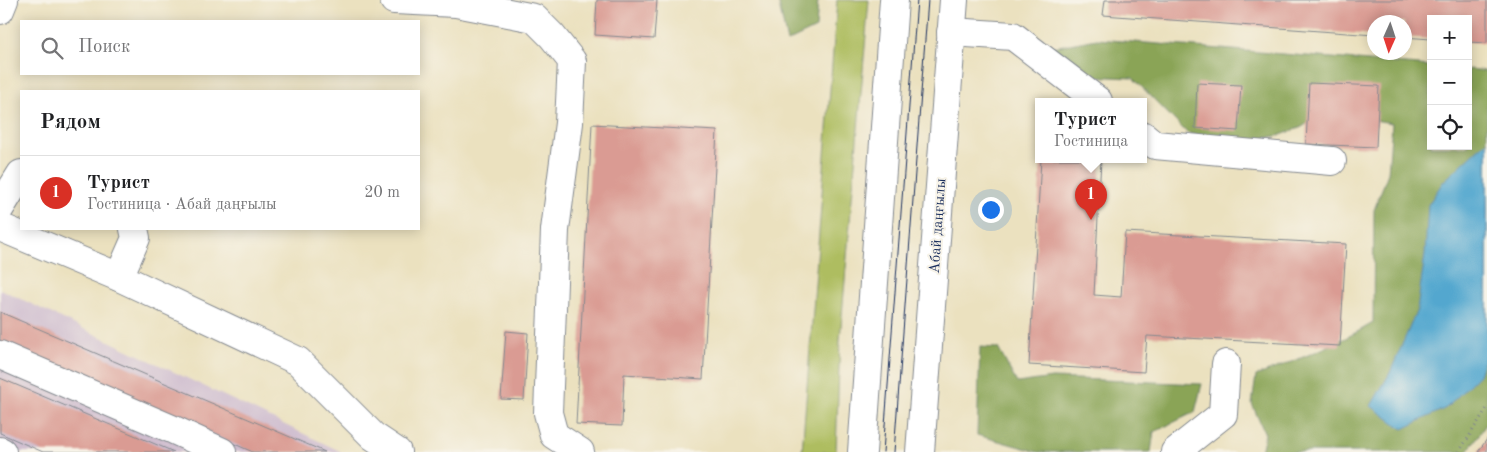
<!DOCTYPE html>
<html lang="ru">
<head>
<meta charset="utf-8">
<style>
  :root { --surface:#fff; --page:#f2f2f2; --text:#202124; --muted:#757577; --line:#e0e0e0; --accent:#d93025 }
  body { margin:0; font-family:"Old Standard TT",serif; background:var(--page); color:var(--text) }
  .controls { position:absolute; right:15px; top:15px; display:grid; overflow:hidden; border-radius:0px; box-shadow:0 2px 12px #0003 }
  .controls button { width:45px; height:45px; display:grid; place-items:center; padding:0; border:0; border-bottom:1px solid var(--line); background:var(--surface); color:var(--text); font:25px sans-serif }
  .compass { position:absolute; left:1367px; top:15px; width:45px; height:45px; border-radius:50%; background:var(--surface); box-shadow:0 2px 12px #0003; rotate:183deg }
  .you { position:absolute; left:990px; top:209px; width:18px; height:18px; margin:-12px; border:4px solid #fff; border-radius:50%; background:#1a73e8; box-shadow:0 0 0 8px #1a73e833 }
  .badge { display:grid; place-items:center; width:32px; height:32px; border-radius:50%; background:var(--accent); color:#fff; font-size:16px; font-weight:700 }
  .pin { position:absolute; translate:-50% -41px; filter:drop-shadow(0 1px 2px #0008) }
  .pin::after { content:''; position:absolute; top:26px; width:18px; height:15px; background:inherit; clip-path:polygon(0 0,100% 0,50% 100%) }
  .popup { position:absolute; left:1035px; top:98px; width:112px; height:65px; box-sizing:border-box; display:grid; place-content:center; border-radius:0px; background:var(--surface); filter:drop-shadow(0 1px 4px #0005); font-size:16px; white-space:nowrap; color:var(--muted) }
  .popup b { font-size:19px; color:var(--text) }
  .popup::after { content:''; position:absolute; left:50%; top:100%; margin-left:-10px; border:10px solid transparent; border-top-color:var(--surface) }
  .list { margin:0; padding:0; list-style:none }
  h2 { display:flex; justify-content:space-between; align-items:center; height:65px; margin:0; padding:0 20px; font-size:21px }
  h2 small { font-size:16px; font-weight:400; color:var(--muted) }
  .list li { display:grid; grid-template-columns:32px 1fr auto; gap:15px; align-items:center; box-sizing:border-box; height:75px; padding:0 20px; border-top:1px solid var(--line) }
  .list b { display:block; font-size:19px; white-space:nowrap }
  .list p { margin:0; font-size:16px; white-space:nowrap; color:var(--muted) }
  .list em { font-size:16px; font-style:normal; color:var(--muted) }
  .icon { flex:none; width:28px; height:28px; fill:none; stroke:currentColor; stroke-width:2; stroke-linecap:round; stroke-linejoin:round }
  .map { position:relative; flex:none; width:1487px; height:452px; overflow:hidden }
  .search { position:absolute; background:var(--surface); box-shadow:0 2px 12px #0003; left:20px; top:20px; width:400px; height:55px; display:flex; align-items:center; gap:12px; box-sizing:border-box; padding:0 18px; border-radius:0px; color:var(--muted); font-size:19px }
  .panel { position:absolute; background:var(--surface); box-shadow:0 2px 12px #0003; left:20px; top:90px; width:400px; height:140px; border-radius:0px }
  .map>svg:first-child { display:block }
  .industrial { fill:#cfbdcf }
  .green { fill:#aebd60; stroke:#64765f }
  .forest { fill:#8aa456; stroke:#526a5a }
  .water { fill:#53a7cf; stroke:#376b96 }
  .building { fill:#da9b93 }
  .lines { fill:none; stroke-linecap:round; stroke-linejoin:round }
  .minor-casing { stroke:#83888e; stroke-width:30 }
  .major-casing { stroke:#83888e; stroke-width:30 }
  .path { stroke:#83888e; stroke-width:3; stroke-dasharray:1 4; stroke-linecap:butt }
  .minor { stroke:#fff; stroke-width:28 }
  .major { stroke:#fff; stroke-width:28 }
  .tram { stroke:#1b2f5e; stroke-width:1 }
  .labels { text-anchor:middle; stroke-width:4; stroke-linejoin:round; paint-order:stroke }
  .street-label { font-size:15px; fill:#1b2f5e; stroke:#f7f3e8 }
</style>
</head>
<body>
<div class="map">
<svg width="1487" height="452" viewBox="0 0 1487 452">
  <rect width="100%" height="100%" fill="#f7f3e8"/>
  <filter id="ink" filterUnits="userSpaceOnUse"><feTurbulence type="fractalNoise" baseFrequency=".02" numOctaves="2"/><feDisplacementMap in="SourceGraphic" scale="10" xChannelSelector="R" yChannelSelector="G"/><feConvolveMatrix kernelMatrix="1 2 1 2 8 2 1 2 1" color-interpolation-filters="sRGB"/></filter>
  <filter id="wash" filterUnits="userSpaceOnUse"><feTurbulence type="fractalNoise" baseFrequency=".0096" numOctaves="4" result="noise"/><feDisplacementMap in="SourceGraphic" scale="20" xChannelSelector="R" yChannelSelector="G"/><feGaussianBlur stdDeviation="1.12" result="paint"/><feColorMatrix in="noise" values="0 0 0 0 0 0 0 0 0 0 0 0 0 0 0 0 0 1.4 0 .05"/><feComposite in="paint" operator="in"/></filter>
  <g filter="url(#wash)">
    <rect width="100%" height="100%" fill="#ebe1bf"/>
    <path class="industrial" d="M0,289L342,452H0Z"/>
    <path class="green" d="M837,0H869L840,339L836,452H802Z"/>
    <g class="forest">
      <path d="M778,0H818L816,28L787,42Z"/>
      <path d="M1097,39L1431,66V146H1468V69L1487,71V423L1467,452H1261L1265,434L1252,404L1256,376C1296,360 1336,345 1373,323L1374,210L1388,173L1392,123L1324,112L1302,127L1281,135L1235,144L1187,133L1133,78L1086,76L1042,49Z"/>
      <path d="M980,347L998,348L1017,383L1052,378L1202,384L1195,412L1154,432L1151,452H1038L977,435Z"/>
    </g>
    <path class="water" d="M1487,141V352L1479,375L1446,408L1403,429L1371,406L1390,373L1417,310L1425,255L1428,205L1443,182Z"/>
    <g id="blocks">
      <g class="building">
        <path d="M597,0H657L654,39L595,35Z"/>
        <path d="M1105,0H1487V43L1468,42V19H1431V39L1404,37V22H1374V35L1103,15Z"/>
        <path d="M1197,83L1241,85L1238,131L1195,128Z"/>
        <path d="M1309,83L1379,86L1376,147L1306,144Z"/>
        <path d="M592,124L717,131L703,379L624,374L622,426L576,424Z"/>
        <path d="M1041,159H1101L1094,295L1121,297L1125,232L1346,244L1340,346L1147,336L1144,372L1029,365Z"/>
        <path d="M0,312L325,452H253L0,343Z"/>
        <path d="M506,331L528,333L524,400L501,399Z"/>
        <path d="M0,378L174,452H43L0,433Z"/>
        <path d="M1487,439V452H1478Z"/>
      </g>
    </g>
  </g>
  <g filter="url(#ink)">
    <use href="#blocks" fill-opacity="0" stroke="#83888e" stroke-width="1"/>
    <g class="lines">
      <g class="minor-casing">
        <g id="minor">
          <path d="M394,0L456,3L534,18L552,36L572,61L569,123L555,230L548,413L554,435L580,452"/>
          <path d="M0,10L4,0"/>
          <path d="M951,32L1013,36L1098,101"/>
          <path d="M1144,136L1155,145L1332,161"/>
          <path d="M0,208L21,174"/>
          <path d="M0,227L119,277L298,361L373,436L397,452"/>
          <path d="M119,277L136,238L134,229"/>
          <path d="M0,355L174,430L222,452"/>
          <path d="M0,451L2,452"/>
          <path d="M1175,452L1223,414L1226,364"/>
        </g>
      </g>
      <g class="major-casing">
        <g id="major">
          <path d="M862,452L894,0"/>
          <path d="M920,452L954,0"/>
        </g>
      </g>
      <path class="path" d="M1459,452L1487,408"/>
      <use href="#minor" class="minor"/>
      <use href="#major" class="major"/>
      <g class="tram">
        <path d="M883,452L917,0"/>
        <path d="M894,452L928,0"/>
      </g>
    </g>
  </g>
  <g class="labels">
    <g class="street-label">
      <text transform="translate(937 226) rotate(-86)" y="5">Абай даңғылы</text>
    </g>
  </g>
</svg>
<div class="controls">
<button>+</button>
<button>−</button>
<button><svg class="icon" aria-label="locate" viewBox="0 0 24 24"><circle cx="12" cy="12" r="6"/><path d="M12 2v4M12 18v4M2 12h4M18 12h4"/></svg></button>
</div>
<svg class="compass" viewBox="-18 -18 36 36"><path d="M0-13l5 13h-10z" fill="#e53935"/><path d="M0 13l5-13h-10z" fill="#757577"/></svg>
<div class="you"></div>
<div class="pin badge" style="left:1091px;top:220px">1</div>
<div class="popup"><b>Турист</b>Гостиница</div>
<div class="search"><svg class="icon" aria-label="search" viewBox="0 0 24 24"><circle cx="10" cy="10" r="6"/><path d="M15 15l6 6"/></svg>Поиск</div>
<section class="panel">
<h2>Рядом<small></small></h2>
<ul class="list">
<li><span class="badge">1</span><div><b>Турист</b><p>Гостиница · Абай даңғылы</p></div><em>20 m</em></li>
</ul>
</section>
</div>
</body>
</html>
